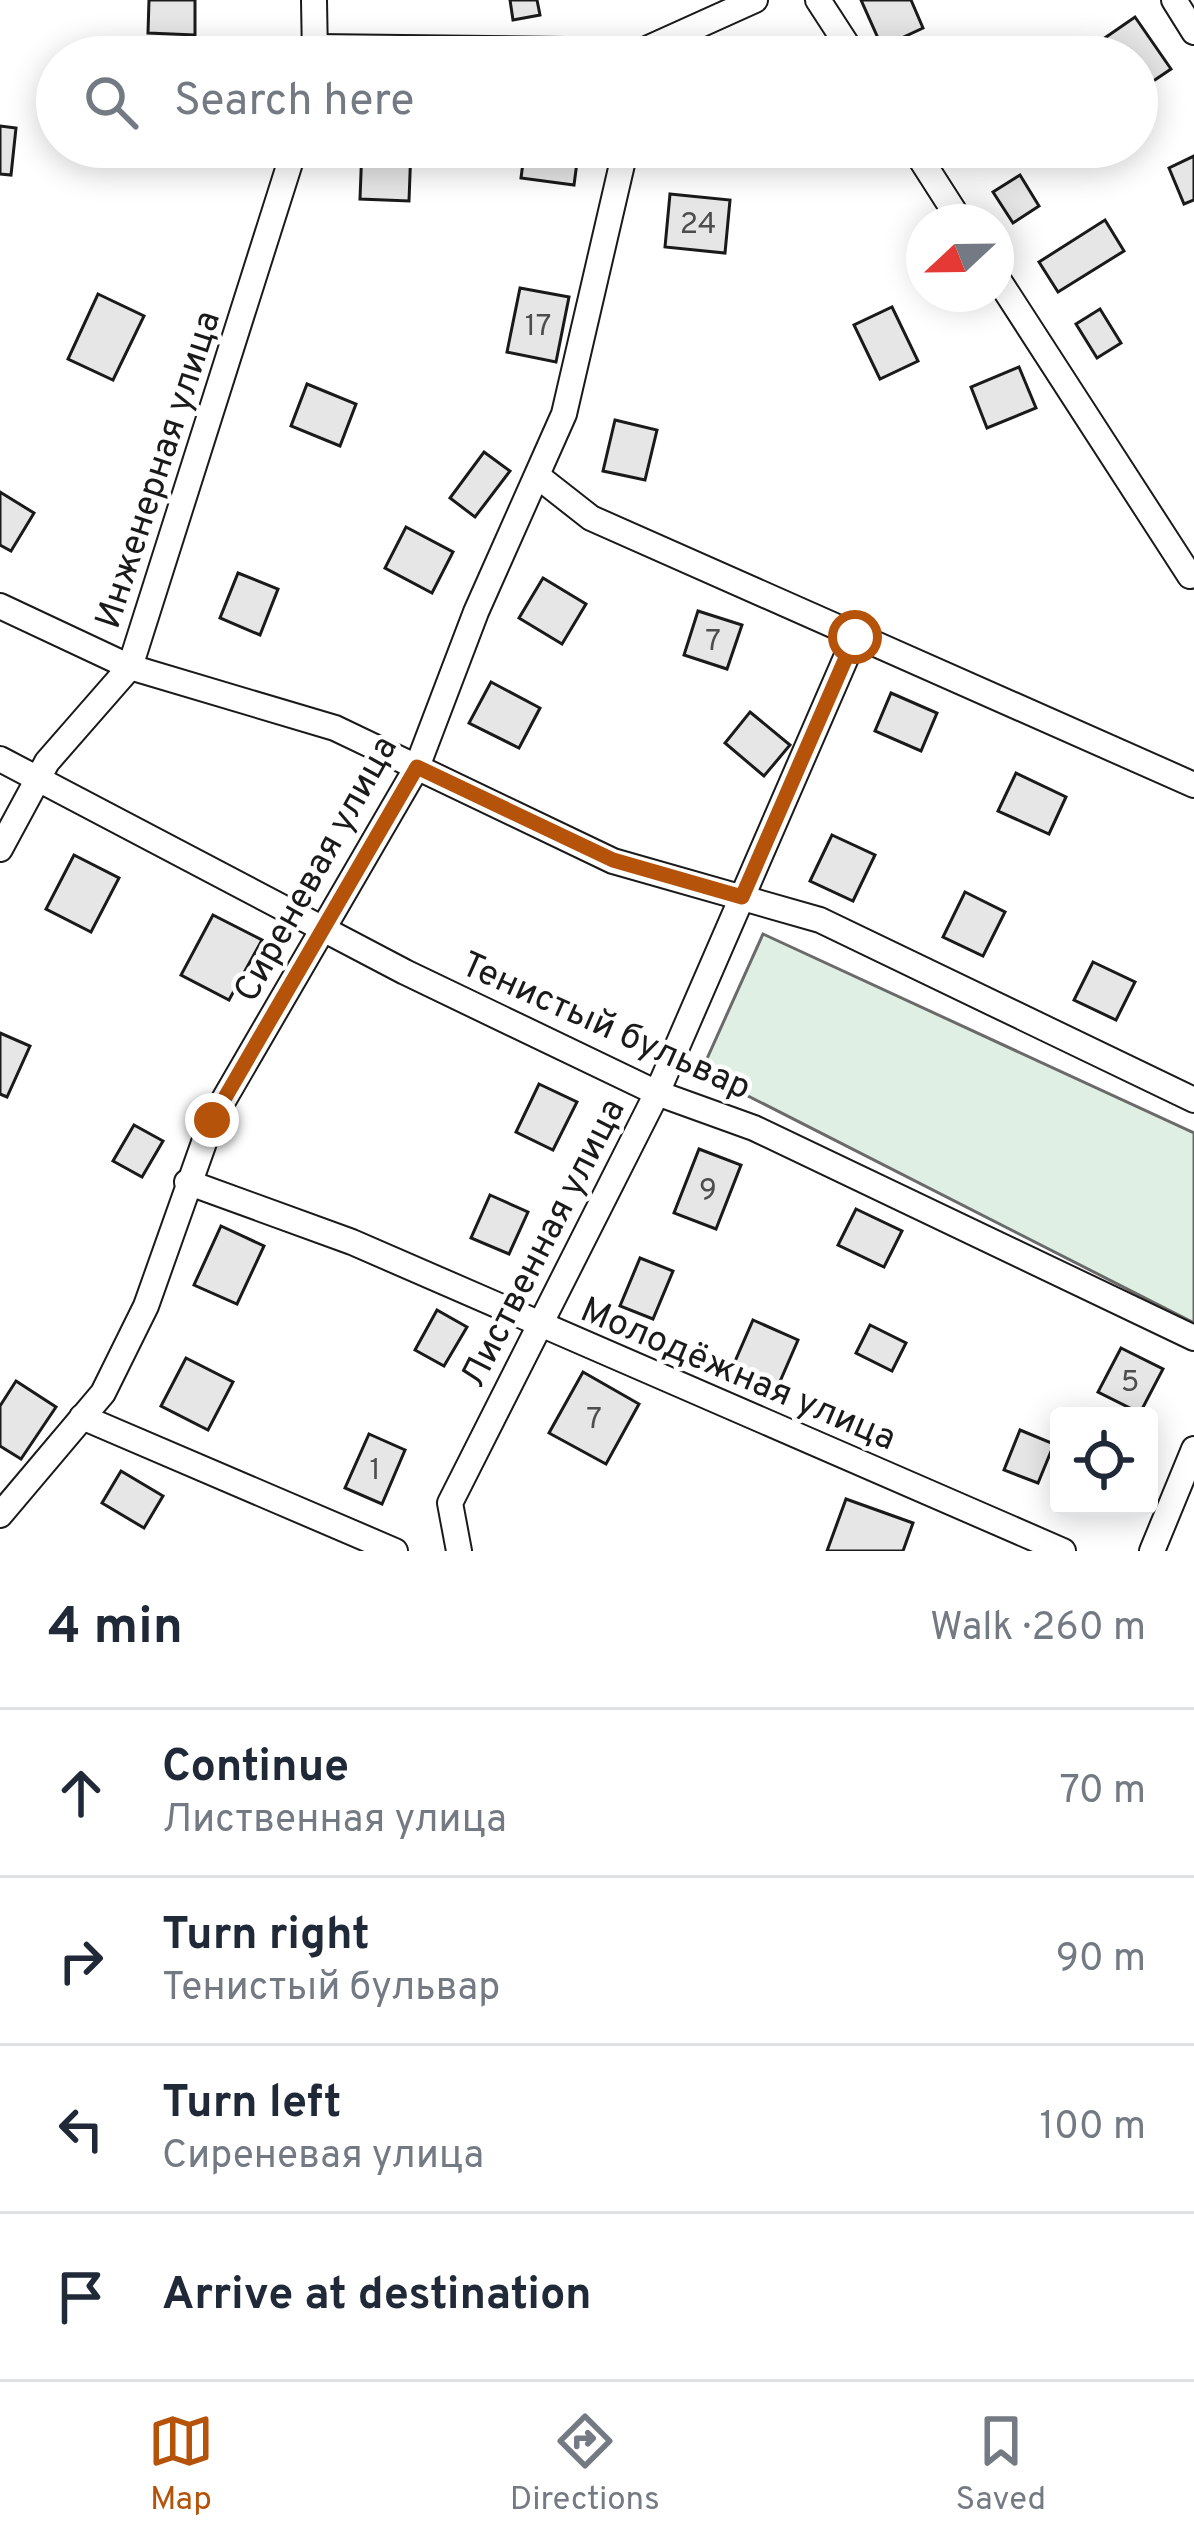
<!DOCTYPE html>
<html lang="en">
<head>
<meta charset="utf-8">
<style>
  :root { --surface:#fff; --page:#f2f2f3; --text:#1f2937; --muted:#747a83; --line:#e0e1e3; --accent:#b45309 }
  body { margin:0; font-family:Overpass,sans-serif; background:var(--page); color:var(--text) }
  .controls { position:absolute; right:36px; bottom:36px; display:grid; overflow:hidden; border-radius:12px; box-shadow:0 6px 30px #0003 }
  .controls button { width:108px; height:108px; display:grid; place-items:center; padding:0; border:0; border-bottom:3px solid var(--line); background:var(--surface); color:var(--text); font:60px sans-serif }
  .compass { position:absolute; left:906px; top:204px; width:108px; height:108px; border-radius:50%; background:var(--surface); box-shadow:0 6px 30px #0003; rotate:248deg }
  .stop { position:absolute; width:36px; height:36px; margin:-27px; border:9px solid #b45309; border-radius:50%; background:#fff }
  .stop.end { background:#b45309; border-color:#fff; box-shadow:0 3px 12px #0008 }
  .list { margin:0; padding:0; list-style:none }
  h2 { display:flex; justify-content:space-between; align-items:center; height:156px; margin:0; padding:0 48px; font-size:51px }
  h2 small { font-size:39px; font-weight:400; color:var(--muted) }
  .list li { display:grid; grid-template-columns:78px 1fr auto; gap:36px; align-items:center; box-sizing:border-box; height:168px; padding:0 48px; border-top:3px solid var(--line) }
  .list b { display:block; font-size:45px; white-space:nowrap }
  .list p { margin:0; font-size:39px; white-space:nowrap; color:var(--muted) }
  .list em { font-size:39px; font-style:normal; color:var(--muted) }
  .icon { flex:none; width:66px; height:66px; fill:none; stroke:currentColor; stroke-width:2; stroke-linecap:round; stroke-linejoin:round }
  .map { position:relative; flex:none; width:1194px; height:1551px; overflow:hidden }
  .search { position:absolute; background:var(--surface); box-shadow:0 6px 30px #0003; left:36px; right:36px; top:36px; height:132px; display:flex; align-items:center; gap:30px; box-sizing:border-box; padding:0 42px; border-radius:66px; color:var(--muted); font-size:45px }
  .sheet { height:828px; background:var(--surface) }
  nav { display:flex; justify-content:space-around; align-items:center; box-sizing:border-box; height:168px; border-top:3px solid var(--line); background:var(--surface); font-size:33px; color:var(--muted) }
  nav a { display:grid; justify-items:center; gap:6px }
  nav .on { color:var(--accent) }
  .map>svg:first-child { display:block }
  .green { fill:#e0efe3; stroke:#6a6a6a; stroke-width:3 }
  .building { fill:#e6e6e6; stroke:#1a1a1a; stroke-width:3 }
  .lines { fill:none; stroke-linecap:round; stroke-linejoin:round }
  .street-casing { stroke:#1a1a1a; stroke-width:28 }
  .street { stroke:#fff; stroke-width:24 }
  .route { stroke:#b45309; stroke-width:15 }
  .labels { text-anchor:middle; stroke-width:9; stroke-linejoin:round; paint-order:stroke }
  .number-label { font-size:30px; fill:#4d4d4d }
  .street-label { font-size:36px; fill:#1a1a1a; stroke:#fff }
</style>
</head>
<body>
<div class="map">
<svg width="1194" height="1551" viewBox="0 0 1194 1551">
  <rect width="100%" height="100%" fill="#fff"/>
  <path class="green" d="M763,934L1194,1133V1323L701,1072Z"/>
  <g class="building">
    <path d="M149,0H195V35L148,33Z"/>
    <path d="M510,0H537L540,15L513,20Z"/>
    <path d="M861,0H911L923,28L882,47Z"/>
    <path d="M1135,17L1171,69L1137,92V57H1109L1099,42Z"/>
    <path d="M0,126L16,128L11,175L0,174Z"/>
    <path d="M133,147H176V156L133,153Z"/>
    <path d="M362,147H411L409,201L360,199Z"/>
    <path d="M525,147H579L574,185L521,178Z"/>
    <path d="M1194,156V200L1184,204L1169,168Z"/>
    <path d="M1020,175L1039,206L1013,223L993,192Z"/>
    <path d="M670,194L730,200L725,253L665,247Z"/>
    <path d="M1105,220L1124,251L1058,292L1039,262Z"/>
    <path d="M520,288L569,297L556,362L507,352Z"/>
    <path d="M98,294L144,316L113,380L68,359Z"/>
    <path d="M892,307L918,361L880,379L854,325Z"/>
    <path d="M1100,309L1121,343L1097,358L1076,324Z"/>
    <path d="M1019,367L1036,408L987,428L971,387Z"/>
    <path d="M307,384L356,404L340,446L291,426Z"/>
    <path d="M615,420L657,430L645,480L603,471Z"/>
    <path d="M484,452L510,471L475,517L450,498Z"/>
    <path d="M0,492L34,513L11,551L0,545Z"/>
    <path d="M406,527L453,552L432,593L385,568Z"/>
    <path d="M238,573L278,589L260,635L220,618Z"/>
    <path d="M543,578L586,604L562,644L519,618Z"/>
    <path d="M698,611L742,625L727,669L684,655Z"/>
    <path d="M491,682L540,708L519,748L469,723Z"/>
    <path d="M891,693L937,713L921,751L875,731Z"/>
    <path d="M750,712L790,745L764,776L725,743Z"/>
    <path d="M1016,773L1066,797L1049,834L998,811Z"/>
    <path d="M832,835L875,855L853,901L810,881Z"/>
    <path d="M74,855L119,878L91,932L46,909Z"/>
    <path d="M965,892L1005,912L983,956L943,937Z"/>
    <path d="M213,915L262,940L229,1000L181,975Z"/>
    <path d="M1093,962L1135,982L1116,1020L1074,1000Z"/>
    <path d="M0,1033L30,1046L7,1097L0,1094Z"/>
    <path d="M539,1084L577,1102L553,1150L516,1132Z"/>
    <path d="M134,1125L163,1141L142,1177L113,1161Z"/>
    <path d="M699,1149L741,1165L716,1229L674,1213Z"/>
    <path d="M490,1195L528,1212L509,1254L471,1238Z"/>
    <path d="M856,1209L902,1231L884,1267L838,1245Z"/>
    <path d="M221,1226L264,1246L237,1304L194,1285Z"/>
    <path d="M640,1258L673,1271L653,1319L620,1306Z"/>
    <path d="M437,1310L467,1327L444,1366L415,1350Z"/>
    <path d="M753,1320L798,1340L778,1386L733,1366Z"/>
    <path d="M870,1325L906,1343L892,1371L856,1353Z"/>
    <path d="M1121,1348L1163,1369L1140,1413L1098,1392Z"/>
    <path d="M186,1358L233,1382L208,1430L161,1406Z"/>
    <path d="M583,1372L639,1404L606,1464L549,1433Z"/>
    <path d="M16,1381L56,1407L21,1459L0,1446V1406Z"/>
    <path d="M1020,1430L1054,1444L1038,1483L1004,1470Z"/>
    <path d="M369,1434L405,1450L382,1504L345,1488Z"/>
    <path d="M121,1471L163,1496L144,1528L102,1503Z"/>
    <path d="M846,1499L913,1523L903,1551H827Z"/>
  </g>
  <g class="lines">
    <g class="street-casing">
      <g id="street">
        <path d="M314,0L315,57"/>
        <path d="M818,0L855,57"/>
        <path d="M1174,0L1194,32"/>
        <path d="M317,47L642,51L755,0"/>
        <path d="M913,147L961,222"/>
        <path d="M996,276L1190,576"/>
        <path d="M540,478L591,518L1194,785"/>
        <path d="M0,606L130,667L335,728L613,861L820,920L1194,1100"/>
        <path d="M0,759L405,972L657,1093L754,1128L1194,1338"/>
        <path d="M0,849L47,762L130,667L295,147"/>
        <path d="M187,1182L352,1242L1063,1551"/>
        <path d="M82,1417L395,1551"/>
        <path d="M0,1515L103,1393L146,1306L212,1120L417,767L476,612L564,414L626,147"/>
        <path d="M459,1551L450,1503L657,1093L855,637"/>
        <path d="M1152,1551L1194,1449"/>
      </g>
    </g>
    <use href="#street" class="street"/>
  </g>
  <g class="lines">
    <path class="route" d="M212,1120L417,767L613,860L742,897L855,637"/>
  </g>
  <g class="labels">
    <g class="number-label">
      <text x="698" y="233">24</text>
      <text x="538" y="335">17</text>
      <text x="713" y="650">7</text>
      <text x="708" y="1199">9</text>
      <text x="1130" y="1391">5</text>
      <text x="594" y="1428">7</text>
      <text x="375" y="1479">1</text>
    </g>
    <g class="street-label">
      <text transform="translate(156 469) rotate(-72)" y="13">Инженерная улица</text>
      <text transform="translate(314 868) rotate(-61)" y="13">Сиреневая улица</text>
      <text transform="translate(607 1024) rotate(24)" y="13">Тенистый бульвар</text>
      <text transform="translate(541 1242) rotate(-63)" y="13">Лиственная улица</text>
      <text transform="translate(739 1372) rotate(23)" y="13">Молодёжная улица</text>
    </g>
  </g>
</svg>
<div class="controls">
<button><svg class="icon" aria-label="locate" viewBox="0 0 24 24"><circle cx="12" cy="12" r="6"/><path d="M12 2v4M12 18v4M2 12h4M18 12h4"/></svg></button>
</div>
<svg class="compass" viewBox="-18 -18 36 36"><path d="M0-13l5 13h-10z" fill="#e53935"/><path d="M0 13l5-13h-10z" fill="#747a83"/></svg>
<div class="stop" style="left:855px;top:637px"></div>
<div class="stop end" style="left:212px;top:1120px"></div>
<div class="search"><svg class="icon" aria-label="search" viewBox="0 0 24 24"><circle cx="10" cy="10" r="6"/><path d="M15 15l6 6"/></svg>Search here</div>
</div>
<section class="sheet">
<h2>4 min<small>Walk · 260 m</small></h2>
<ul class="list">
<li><svg class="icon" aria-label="ahead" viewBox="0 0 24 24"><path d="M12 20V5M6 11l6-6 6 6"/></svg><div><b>Continue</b><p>Лиственная улица</p></div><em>70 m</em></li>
<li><svg class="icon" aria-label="right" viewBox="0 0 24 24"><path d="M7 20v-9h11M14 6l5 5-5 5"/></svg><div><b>Turn right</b><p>Тенистый бульвар</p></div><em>90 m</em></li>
<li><svg class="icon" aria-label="left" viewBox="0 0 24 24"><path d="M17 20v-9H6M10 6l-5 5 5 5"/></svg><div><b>Turn left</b><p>Сиреневая улица</p></div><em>100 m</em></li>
<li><svg class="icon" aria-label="arrive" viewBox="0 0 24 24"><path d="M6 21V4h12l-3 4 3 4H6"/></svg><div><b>Arrive at destination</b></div></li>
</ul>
</section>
<nav>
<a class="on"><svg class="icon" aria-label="map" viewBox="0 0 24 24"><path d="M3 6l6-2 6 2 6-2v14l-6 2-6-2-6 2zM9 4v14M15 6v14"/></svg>Map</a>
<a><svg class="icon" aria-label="directions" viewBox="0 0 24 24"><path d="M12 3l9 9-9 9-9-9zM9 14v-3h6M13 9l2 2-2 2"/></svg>Directions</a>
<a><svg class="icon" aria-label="saved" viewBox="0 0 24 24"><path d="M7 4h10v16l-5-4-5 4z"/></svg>Saved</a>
</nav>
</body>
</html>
